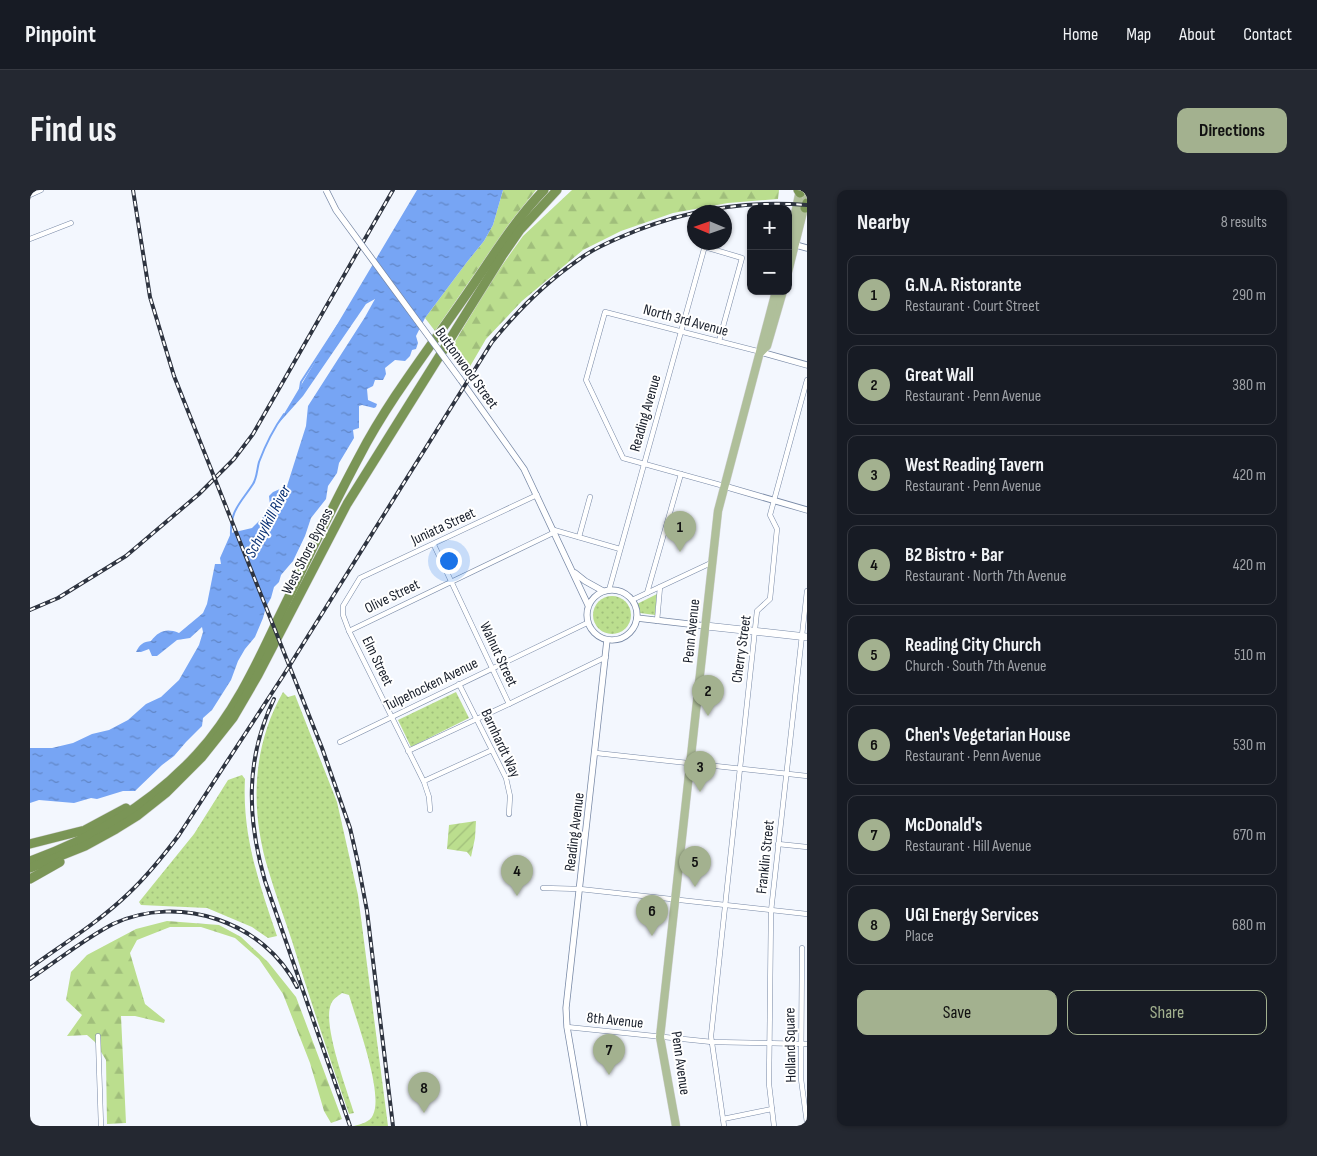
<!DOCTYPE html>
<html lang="en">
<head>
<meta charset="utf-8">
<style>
  :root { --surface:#171b24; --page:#242831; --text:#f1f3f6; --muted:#9ea1a6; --line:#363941; --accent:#a3b18f }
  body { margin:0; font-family:"Sofia Sans Condensed",sans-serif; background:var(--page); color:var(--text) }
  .controls { position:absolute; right:15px; top:15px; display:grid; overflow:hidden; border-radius:10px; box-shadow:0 1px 4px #0004 }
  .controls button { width:45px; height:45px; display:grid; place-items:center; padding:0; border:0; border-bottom:1px solid var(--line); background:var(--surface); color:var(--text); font:25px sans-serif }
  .compass { position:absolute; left:657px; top:15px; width:45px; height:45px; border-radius:50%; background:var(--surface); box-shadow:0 1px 4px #0004; rotate:272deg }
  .you { position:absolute; left:418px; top:370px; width:18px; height:18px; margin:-12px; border:4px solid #fff; border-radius:50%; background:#1a73e8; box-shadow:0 0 0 8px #1a73e833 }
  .badge { display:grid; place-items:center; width:32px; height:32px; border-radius:50%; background:var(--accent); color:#111; font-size:16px; font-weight:700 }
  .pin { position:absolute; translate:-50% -41px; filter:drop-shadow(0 1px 2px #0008) }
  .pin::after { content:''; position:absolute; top:26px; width:18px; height:15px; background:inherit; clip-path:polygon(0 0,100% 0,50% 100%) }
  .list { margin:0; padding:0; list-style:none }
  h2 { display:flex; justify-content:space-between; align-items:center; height:65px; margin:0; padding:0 20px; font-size:21px }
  h2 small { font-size:16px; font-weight:400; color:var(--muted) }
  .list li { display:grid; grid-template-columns:32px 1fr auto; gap:15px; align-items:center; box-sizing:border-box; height:80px; margin:0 10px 10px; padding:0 10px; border:1px solid var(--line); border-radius:10px }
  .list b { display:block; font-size:19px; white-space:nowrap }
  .list p { margin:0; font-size:16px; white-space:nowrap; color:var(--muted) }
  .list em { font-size:16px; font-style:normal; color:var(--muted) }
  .actions { display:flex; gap:10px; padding:15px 20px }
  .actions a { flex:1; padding:11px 0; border:1px solid var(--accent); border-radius:10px; text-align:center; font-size:18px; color:var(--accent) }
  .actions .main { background:var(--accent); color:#111 }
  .map { position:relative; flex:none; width:777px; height:936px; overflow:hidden; border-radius:10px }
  header { display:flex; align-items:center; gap:30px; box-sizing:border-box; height:70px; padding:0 25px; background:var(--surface); border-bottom:1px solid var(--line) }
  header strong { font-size:24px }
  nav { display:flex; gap:28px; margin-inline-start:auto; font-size:18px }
  .intro { display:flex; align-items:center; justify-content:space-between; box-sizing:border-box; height:120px; padding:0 30px }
  h1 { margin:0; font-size:35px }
  .button { padding:12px 22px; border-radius:10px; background:var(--accent); color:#111; font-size:18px; font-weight:700 }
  main { display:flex; gap:30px; padding:0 30px }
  aside { flex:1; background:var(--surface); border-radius:10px; box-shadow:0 1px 4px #0004 }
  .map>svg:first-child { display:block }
  .grass { fill:url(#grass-dots) }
  .forest { fill:url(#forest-firs) }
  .garden { fill:url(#garden-furrows) }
  .water { fill:url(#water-ripples) }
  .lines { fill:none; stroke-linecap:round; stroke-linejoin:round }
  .stream { stroke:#77a5f4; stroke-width:2 }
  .minor-casing { stroke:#7889a6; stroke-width:5.5 }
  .tertiary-casing { stroke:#7889a6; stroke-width:7 }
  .secondary-casing { stroke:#7889a6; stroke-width:8 }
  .primary-casing { stroke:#d1d2d4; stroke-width:9 }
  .motorway-casing { stroke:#d1d2d4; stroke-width:10 }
  .minor { stroke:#fff; stroke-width:4.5 }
  .tertiary { stroke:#fff; stroke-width:5.5 }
  .secondary { stroke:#fff; stroke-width:7 }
  .primary { stroke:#afbf9a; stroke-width:8 }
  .motorway { stroke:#7a9556; stroke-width:9 }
  .rail-casing { stroke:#2e3440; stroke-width:4 }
  .rail { stroke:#fff; stroke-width:2; stroke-dasharray:5.5; stroke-linecap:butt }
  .tertiary-bridge-casing { stroke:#7889a6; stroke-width:7; stroke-linecap:butt }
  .tertiary-bridge { stroke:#fff; stroke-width:5.5 }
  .labels { text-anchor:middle; stroke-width:4; stroke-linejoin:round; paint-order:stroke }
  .street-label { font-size:15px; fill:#181e2a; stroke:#fff }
  .water-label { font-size:16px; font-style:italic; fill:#082f73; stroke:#fff }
</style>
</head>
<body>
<header>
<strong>Pinpoint</strong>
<nav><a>Home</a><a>Map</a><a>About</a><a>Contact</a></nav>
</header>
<div class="intro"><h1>Find us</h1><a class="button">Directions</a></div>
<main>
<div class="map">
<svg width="777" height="936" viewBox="0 0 777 936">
  <defs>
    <pattern id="grass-dots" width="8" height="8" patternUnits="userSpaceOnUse" patternTransform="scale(1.25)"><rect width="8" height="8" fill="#bbde8e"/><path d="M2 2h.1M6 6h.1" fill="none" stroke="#a0be7b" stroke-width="1.8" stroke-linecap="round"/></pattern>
    <pattern id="forest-firs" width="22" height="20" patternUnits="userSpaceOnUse" patternTransform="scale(1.25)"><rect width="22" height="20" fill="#bbde8e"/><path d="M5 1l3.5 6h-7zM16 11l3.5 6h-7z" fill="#a0be7b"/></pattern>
    <pattern id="garden-furrows" width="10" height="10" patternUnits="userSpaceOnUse" patternTransform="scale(1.25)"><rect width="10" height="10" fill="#bbde8e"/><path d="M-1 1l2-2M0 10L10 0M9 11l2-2" fill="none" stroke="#a0be7b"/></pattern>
    <pattern id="water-ripples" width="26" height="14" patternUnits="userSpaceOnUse" patternTransform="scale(1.25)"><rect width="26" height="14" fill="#77a5f4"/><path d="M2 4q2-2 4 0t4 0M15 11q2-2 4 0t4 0" fill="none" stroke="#6186c6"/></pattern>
  </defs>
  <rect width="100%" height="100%" fill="#f3f7fe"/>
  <g class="grass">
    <path d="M627,404L625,425L610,423L607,414Z"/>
    <circle cx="582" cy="425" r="19"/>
    <path d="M253,502L258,507L265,505L307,612L328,705L358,936H324C331,934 340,932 343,925C354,904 326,829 319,805L312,803C308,806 303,809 301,814C292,834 317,900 324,923L319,924C299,867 280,809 262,751C254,727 245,703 238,679C220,619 222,557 253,502Z"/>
    <path d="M426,502L439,528L381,557L368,530Z"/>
    <path d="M212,585L215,589C212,645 229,694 247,746L238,748L222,737L177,718L111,715L109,712L164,644L198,590Z"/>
  </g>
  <g class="forest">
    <path d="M473,0H506L480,33L405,141L395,128L437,72L454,51L463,35Z"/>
    <path d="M542,0H749L748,9L698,13L643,23L591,41L553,60L492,111L456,149L435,185L421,165L420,160L463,88L493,46Z"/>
    <path d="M137,731L189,735L211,747L238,772L266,807L312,929L301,933L294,921L280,873L253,804L229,769L205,748L171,737H140L107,750L100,763L115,814L135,830L134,833L105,826H91L96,933L77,934L76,870L65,852L57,845L37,846L52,825L36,810L41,782L57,765L106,739Z"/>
  </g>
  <path class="garden" d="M446,631L445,648L441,667L437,662L417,659L419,635Z"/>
  <path class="water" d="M387,0H473L463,35L454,51L437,72L395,128L386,146L388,153L386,159L382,160L380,166L375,171L365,170L355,178L356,184L353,190H345L343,196L337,199L338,210L347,214L346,217L344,218L332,215L329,216V238L323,240L324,248L309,273L307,283L298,296L296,309L281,328L275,346L263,371L251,385L249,392L244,397L241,408L236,417L233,428L225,447L215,459L208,471L201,490L182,520L173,528L172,536L156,552L144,566L132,575L105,601H93L67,609L61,608L44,613L9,610L0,613V558H22L43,553L62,544L79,540L98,530L116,514L131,507L149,490L169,455L173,442L172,437L160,448L147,450L127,466H122L119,459L111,462H106C110,454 113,452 121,451C129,441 136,438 149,443L173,423L177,414L185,374H191L190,368L201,343L222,338L234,326L240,315L239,306L243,302L257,296L276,236L278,216L335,127L345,109L336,114L273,206L248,234Z"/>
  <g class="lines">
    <g class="stream">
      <path d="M270,199L271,192L308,135"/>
      <path d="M201,346C200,320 210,314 223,294C227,288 227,279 229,272C235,256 244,238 254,224"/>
    </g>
    <g class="minor-casing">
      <g id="minor">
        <path d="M0,5L11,0"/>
        <path d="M0,49L41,33"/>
        <path d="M675,57L712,68L689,151"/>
        <path d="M694,296L593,268L556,190L575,122L731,162"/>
        <path d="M524,340L590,359"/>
        <path d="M549,347L560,307"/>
        <path d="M404,355L479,514L576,467"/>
        <path d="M579,400L676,52"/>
        <path d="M617,403L651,284"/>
        <path d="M602,410L683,372"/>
        <path d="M627,431L630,397"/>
        <path d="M319,441L525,342"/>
        <path d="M429,494L476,588L480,606L479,624"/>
        <path d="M310,552L557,433"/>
        <path d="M378,561L479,514"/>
        <path d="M566,563L777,586"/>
        <path d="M394,591L462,560"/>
        <path d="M400,620L399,607L394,592L319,441L313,425V416L330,388L507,305"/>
        <path d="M748,654L777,657"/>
        <path d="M513,698L550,699L777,724"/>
        <path d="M772,758L771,889L777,933"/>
        <path d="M537,837L682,852L777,854"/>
        <path d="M68,846L71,936"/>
        <path d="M693,929L742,919"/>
        <path d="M694,936L681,846L727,421L740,409L747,339L740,325L777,190"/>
        <path d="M744,936L739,894L741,721L777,401"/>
      </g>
    </g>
    <g class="tertiary-casing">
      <g id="tertiary">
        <path d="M766,55L777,58"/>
        <path d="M731,162L777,175"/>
        <path d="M430,189L494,279L558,415"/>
        <path d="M694,296L777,320"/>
        <path d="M545,383L555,391L573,401"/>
        <circle cx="582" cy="425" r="25"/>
        <path d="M607,428L676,436"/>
        <path d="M554,936L537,837L536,818L577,450"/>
      </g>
    </g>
    <g class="secondary-casing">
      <path id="secondary" d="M676,436L777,447"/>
    </g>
    <g class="primary-casing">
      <g id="primary">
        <path d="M758,57L770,0"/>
        <path d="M758,82L777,6"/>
        <path d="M731,162L737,156L753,101"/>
        <path d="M646,936L630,847L688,321L746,101"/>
      </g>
    </g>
    <g class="motorway-casing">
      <g id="motorway">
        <path d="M768,0L770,3"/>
        <path d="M775,18L777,13"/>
        <path d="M0,654L55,640L96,618"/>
        <path d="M0,671C64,648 121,614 167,564C202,526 225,478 247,431C274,376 300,321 329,267C358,211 398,160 434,108C460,71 483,32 514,0"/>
        <path d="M0,678L55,656L86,639L107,626L136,603L172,567L203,528L228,485L317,314L472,66L490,40L527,0"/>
        <path d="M0,689L30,672"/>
      </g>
    </g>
    <use href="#minor" class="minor"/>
    <use href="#tertiary" class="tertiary"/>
    <use href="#secondary" class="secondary"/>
    <use href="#primary" class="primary"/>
    <use href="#motorway" class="motorway"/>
    <g class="rail-casing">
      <g id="rail">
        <path d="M103,0L120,107L144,186L292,558L320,638L328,673L337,721L363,936"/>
        <path d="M0,420L28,408L96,366L169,304L204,269L223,244L363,0"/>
        <path d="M244,509C215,569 217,628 235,691L320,936"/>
        <path d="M0,778C33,754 69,732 99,703C117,686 134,665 149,645L253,486L462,152C488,120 517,91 551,68C563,59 577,53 591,47C650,21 713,10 777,15"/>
        <path d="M0,789C27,771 54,749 83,734C149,703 235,732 267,797"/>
      </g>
    </g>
    <use href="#rail" class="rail"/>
    <g class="tertiary-bridge-casing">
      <path id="tertiary-bridge" d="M296,0L306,20L430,189"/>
    </g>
    <use href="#tertiary-bridge" class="tertiary-bridge"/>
  </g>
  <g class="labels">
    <g class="street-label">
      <text transform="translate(656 130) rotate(15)" y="5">North 3rd Avenue</text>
      <text transform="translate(437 178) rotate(54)" y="5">Buttonwood Street</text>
      <text transform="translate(615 223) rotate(-74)" y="5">Reading Avenue</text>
      <text transform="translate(413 336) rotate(-25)" y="5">Juniata Street</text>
      <text transform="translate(277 361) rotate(-63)" y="5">West Shore Bypass</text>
      <text transform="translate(362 406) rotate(-26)" y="5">Olive Street</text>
      <text transform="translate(661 441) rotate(-84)" y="5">Penn Avenue</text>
      <text transform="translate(711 459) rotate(-82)" y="5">Cherry Street</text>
      <text transform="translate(469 464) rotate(65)" y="5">Walnut Street</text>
      <text transform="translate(348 471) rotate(64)" y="5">Elm Street</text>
      <text transform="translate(401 494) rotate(-26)" y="5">Tulpehocken Avenue</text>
      <text transform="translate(471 553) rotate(65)" y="5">Barnhardt Way</text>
      <text transform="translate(544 642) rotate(-83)" y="5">Reading Avenue</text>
      <text transform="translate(735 667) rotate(-84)" y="5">Franklin Street</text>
      <text transform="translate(585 830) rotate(6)" y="5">8th Avenue</text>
      <text transform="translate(760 855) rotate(-91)" y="5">Holland Square</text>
      <text transform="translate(651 873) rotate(82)" y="5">Penn Avenue</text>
    </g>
    <g class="water-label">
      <text transform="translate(237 331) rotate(-62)" y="6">Schuylkill River</text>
    </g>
  </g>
</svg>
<div class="controls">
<button>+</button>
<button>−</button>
</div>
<svg class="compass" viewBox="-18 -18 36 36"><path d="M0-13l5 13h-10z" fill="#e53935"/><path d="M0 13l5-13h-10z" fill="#9ea1a6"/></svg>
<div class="you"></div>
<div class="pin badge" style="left:650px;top:362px">1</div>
<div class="pin badge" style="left:678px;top:526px">2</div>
<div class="pin badge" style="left:670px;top:602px">3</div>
<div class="pin badge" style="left:487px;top:706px">4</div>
<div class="pin badge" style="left:665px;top:697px">5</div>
<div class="pin badge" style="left:622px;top:746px">6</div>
<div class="pin badge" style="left:579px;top:885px">7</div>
<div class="pin badge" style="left:394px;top:923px">8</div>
</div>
<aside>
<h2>Nearby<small>8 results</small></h2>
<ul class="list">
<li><span class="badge">1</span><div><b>G.N.A. Ristorante</b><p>Restaurant · Court Street</p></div><em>290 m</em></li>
<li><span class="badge">2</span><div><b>Great Wall</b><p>Restaurant · Penn Avenue</p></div><em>380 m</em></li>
<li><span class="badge">3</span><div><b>West Reading Tavern</b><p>Restaurant · Penn Avenue</p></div><em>420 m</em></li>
<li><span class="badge">4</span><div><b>B2 Bistro + Bar</b><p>Restaurant · North 7th Avenue</p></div><em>420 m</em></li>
<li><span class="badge">5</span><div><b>Reading City Church</b><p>Church · South 7th Avenue</p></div><em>510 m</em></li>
<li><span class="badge">6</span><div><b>Chen's Vegetarian House</b><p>Restaurant · Penn Avenue</p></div><em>530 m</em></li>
<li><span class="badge">7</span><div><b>McDonald's</b><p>Restaurant · Hill Avenue</p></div><em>670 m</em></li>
<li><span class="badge">8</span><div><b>UGI Energy Services</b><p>Place</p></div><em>680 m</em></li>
</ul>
<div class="actions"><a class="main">Save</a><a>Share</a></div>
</aside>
</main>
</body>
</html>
